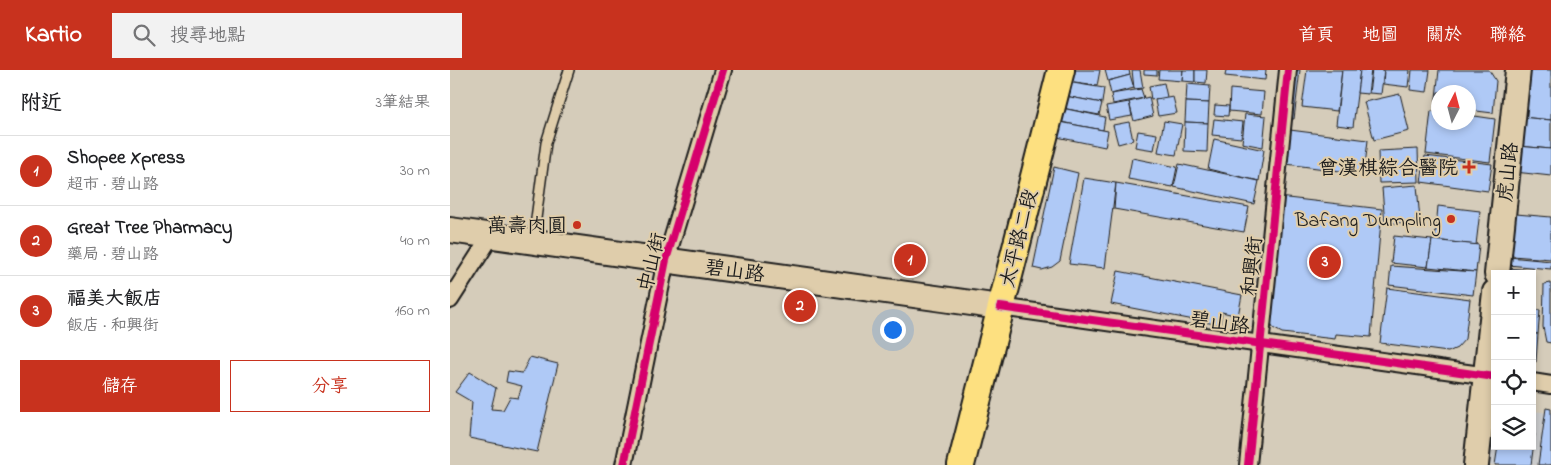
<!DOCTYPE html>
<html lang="zh-TW">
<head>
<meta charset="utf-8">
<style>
  :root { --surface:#fff; --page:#f2f2f2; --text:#202124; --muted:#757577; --line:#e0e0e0; --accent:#c8321e }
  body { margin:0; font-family:"Indie Flower","LXGW WenKai TC",sans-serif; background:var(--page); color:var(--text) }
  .controls { position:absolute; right:15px; bottom:15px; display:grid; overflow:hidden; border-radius:0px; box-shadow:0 2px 8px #0003 }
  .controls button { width:45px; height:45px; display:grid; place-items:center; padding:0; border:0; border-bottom:1px solid var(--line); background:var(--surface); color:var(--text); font:25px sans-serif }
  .compass { position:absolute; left:981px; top:15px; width:45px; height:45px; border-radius:50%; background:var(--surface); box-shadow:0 2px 8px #0003; rotate:6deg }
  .you { position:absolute; left:442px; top:259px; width:18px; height:18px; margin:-12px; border:4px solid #fff; border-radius:50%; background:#1a73e8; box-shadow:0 0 0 8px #1a73e833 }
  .badge { display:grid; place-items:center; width:32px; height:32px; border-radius:50%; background:var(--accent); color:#fff; font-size:16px; font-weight:700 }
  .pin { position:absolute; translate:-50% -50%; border:2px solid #fff; box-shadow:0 1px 5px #0006 }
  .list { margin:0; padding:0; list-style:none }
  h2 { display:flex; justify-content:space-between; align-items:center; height:65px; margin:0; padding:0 20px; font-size:21px }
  h2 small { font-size:16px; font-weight:400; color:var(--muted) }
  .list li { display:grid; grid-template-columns:32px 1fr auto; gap:15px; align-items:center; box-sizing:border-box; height:70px; padding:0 20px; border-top:1px solid var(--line) }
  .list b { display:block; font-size:19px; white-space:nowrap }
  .list p { margin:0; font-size:16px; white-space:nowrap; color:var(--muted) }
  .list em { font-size:16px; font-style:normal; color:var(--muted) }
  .actions { display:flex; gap:10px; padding:15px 20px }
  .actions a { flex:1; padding:11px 0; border:1px solid var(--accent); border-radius:0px; text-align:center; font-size:18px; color:var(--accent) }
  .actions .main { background:var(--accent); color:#fff }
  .icon { flex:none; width:28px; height:28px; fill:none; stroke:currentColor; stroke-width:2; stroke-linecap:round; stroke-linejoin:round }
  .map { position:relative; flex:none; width:1101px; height:395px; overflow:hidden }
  header { display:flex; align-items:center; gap:30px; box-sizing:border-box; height:70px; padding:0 25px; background:var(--accent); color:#fff }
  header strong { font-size:24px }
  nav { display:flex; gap:28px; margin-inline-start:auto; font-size:18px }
  .search { width:350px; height:45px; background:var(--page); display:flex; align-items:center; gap:12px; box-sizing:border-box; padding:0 18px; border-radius:0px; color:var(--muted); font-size:19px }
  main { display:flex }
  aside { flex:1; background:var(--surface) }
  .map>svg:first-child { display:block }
  .built { fill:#cacbcc }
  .building { fill:#afc9f6; stroke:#1c1c1c }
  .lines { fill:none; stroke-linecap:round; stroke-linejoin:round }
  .lane-casing { stroke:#1c1c1c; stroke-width:12 }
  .street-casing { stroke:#1c1c1c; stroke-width:20 }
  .secondary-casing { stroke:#1c1c1c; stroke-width:28 }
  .primary-casing { stroke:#1c1c1c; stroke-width:30 }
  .lane { stroke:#dfcdab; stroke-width:9 }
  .street { stroke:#dfcdab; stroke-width:16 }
  .secondary { stroke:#dfcdab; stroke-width:24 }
  .primary { stroke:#fde080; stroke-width:26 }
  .cycleway-casing { stroke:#dfcdab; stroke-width:11 }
  .cycleway { stroke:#d6006c; stroke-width:8 }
  .poi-dot { fill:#c8321e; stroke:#dfcdab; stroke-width:2 }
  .labels { text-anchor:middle; stroke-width:4; stroke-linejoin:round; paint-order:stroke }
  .poi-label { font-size:20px; fill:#1c1c1c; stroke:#dfcdab; text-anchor:end }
  .street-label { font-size:20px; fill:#1c1c1c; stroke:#dfcdab }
</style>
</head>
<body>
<header>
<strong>Kartio</strong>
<div class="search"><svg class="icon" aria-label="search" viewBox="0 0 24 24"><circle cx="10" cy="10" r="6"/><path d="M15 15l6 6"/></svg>搜尋地點</div>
<nav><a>首頁</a><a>地圖</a><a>關於</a><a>聯絡</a></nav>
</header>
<main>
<aside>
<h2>附近<small>3筆結果</small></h2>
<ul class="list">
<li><span class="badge">1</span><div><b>Shopee Xpress</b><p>超市 · 碧山路</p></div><em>30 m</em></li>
<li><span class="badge">2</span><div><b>Great Tree Pharmacy</b><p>藥局 · 碧山路</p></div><em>40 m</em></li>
<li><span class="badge">3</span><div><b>福美大飯店</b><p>飯店 · 和興街</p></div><em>160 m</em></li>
</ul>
<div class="actions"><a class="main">儲存</a><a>分享</a></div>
</aside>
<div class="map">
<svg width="1101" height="395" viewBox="0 0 1101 395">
  <rect width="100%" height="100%" fill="#d5ccba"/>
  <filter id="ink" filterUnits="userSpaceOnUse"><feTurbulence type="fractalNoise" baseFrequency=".02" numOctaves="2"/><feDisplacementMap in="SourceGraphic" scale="10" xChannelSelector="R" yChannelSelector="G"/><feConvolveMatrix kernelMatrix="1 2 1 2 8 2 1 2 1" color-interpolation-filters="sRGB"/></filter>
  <g filter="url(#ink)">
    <path class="built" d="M1034,335L1045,336V376H1082V341L1101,343V395H1026Z"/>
    <g class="building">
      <path d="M620,0H650L647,16L617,12Z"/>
      <path d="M655,0H679L680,5L658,11Z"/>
      <path d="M682,0H690L693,18L684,19Z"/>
      <path d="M694,0H707V5L694,4Z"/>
      <path d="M709,0H733L732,11L708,9Z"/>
      <path d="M733,0H745V12L732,11Z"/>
      <path d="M745,0H757L756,13L745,12Z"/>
      <path d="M776,0H816L815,10L775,6Z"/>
      <path d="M840,0H850L844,49L834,48Z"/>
      <path d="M857,0H892L887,41L852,37Z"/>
      <path d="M892,0H910L903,57L886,55Z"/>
      <path d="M910,0H921L918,24L907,23Z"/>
      <path d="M922,0H934L931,24L919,23Z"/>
      <path d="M934,0H960L958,17L933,14Z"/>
      <path d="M962,0H980L977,22L960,20Z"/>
      <path d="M989,0H1039L1046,11L1043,43L1018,40V22H988V37H985Z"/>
      <path d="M1075,0H1101V50L1071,47Z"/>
      <path d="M680,5L684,18L661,24L658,11Z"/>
      <path d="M617,12L654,18L652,33L615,26Z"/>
      <path d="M714,13L717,27L701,30L699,16Z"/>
      <path d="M737,14L760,16L759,33L736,32Z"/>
      <path d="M691,19L694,28L663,34L661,24Z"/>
      <path d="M780,19L814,22L812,44L779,41Z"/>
      <path d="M950,24L959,61L924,70L914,32Z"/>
      <path d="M615,26L652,33L649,45L612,38Z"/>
      <path d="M699,27L703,46L684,51L679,32Z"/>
      <path d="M723,27L727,43L708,46L705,30Z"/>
      <path d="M679,32L682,46L659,50L656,36Z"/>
      <path d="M736,32L759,33L758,53L735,52Z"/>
      <path d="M765,35L779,36L778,46L764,45Z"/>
      <path d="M612,38L655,47L653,60L610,52Z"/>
      <path d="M981,41L988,42V52H1018V45L1045,49L1040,92L976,84Z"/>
      <path d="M795,44L816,46L813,77L792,73Z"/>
      <path d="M1071,47L1101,50V79L1068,76Z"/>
      <path d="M764,49L793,52L791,68L762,65Z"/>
      <path d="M714,51L732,54L726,85L708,82Z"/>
      <path d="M610,52L658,61L655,77L607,67Z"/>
      <path d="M679,52L683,70L668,74L663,55Z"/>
      <path d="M735,52L758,53L757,82L734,81Z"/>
      <path d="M840,60L918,70L914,104L836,94Z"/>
      <path d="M688,61L707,64L704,80L685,77Z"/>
      <path d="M764,69L814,80L809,111L758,99Z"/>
      <path d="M1068,76L1101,79V106L1065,102Z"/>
      <path d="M968,79L969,112L929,113L928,81Z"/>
      <path d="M975,86L1042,94L1038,121L971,112Z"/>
      <path d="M682,88L727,97L723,117L678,109Z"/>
      <path d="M729,94L809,111L804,134L724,117Z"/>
      <path d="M604,97L628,103L610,191L602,197L592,200L583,198Z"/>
      <path d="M634,108L666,113L655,198L619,194Z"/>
      <path d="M666,113L799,137L794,162L664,139Z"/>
      <path d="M967,115L970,151L935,154L932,118Z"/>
      <path d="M829,127L932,139L921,267L886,264L885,269L832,263L823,258L820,252Z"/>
      <path d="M988,136L1030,141L1026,175L985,170Z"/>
      <path d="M1066,144L1101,147V189L1062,186Z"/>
      <path d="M944,166L982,170L978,197L941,193Z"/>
      <path d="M982,170L1029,175L1026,202L978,197Z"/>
      <path d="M1059,187L1101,191V199L1058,195Z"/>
      <path d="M941,196L1026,202L1023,225L939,215Z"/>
      <path d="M1058,198L1082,200L1081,204H1057Z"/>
      <path d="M668,201L792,225L788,246L772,242L770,255L661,234Z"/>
      <path d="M1101,213V273L1096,272L1093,257L1094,214Z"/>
      <path d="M937,218L1020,229L1015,269L1007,278L998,282L930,273Z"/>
      <path d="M1082,239L1090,240L1088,264H1082Z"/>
      <path d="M1082,264H1088L1086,292H1082Z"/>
      <path d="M80,287L108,294L87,382L19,368L22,332L5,322L20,302L46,318L41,339L53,340L60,327L68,328L72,316L56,312L58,301L72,303Z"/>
      <path d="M1096,338L1101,339V395H1088Z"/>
      <path d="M1082,364H1085L1081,395H1045L1048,376H1082Z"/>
    </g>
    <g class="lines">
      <g class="lane-casing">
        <path id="lane" d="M83,171L96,73L119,0"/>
      </g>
      <g class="street-casing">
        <g id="street">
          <path d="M0,230L41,166"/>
          <path d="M550,237L1045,307"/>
          <path d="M1082,312L1101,315"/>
          <path d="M174,395L216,190L273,0"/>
          <path d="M798,395L838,0"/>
        </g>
      </g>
      <g class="secondary-casing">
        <g id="secondary">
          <path d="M0,160L550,237"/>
          <path d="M1047,204L1068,0"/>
          <path d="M1026,395L1045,222"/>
        </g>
      </g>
      <g class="primary-casing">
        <path id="primary" d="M511,395L611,0"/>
      </g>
      <use href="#lane" class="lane"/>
      <use href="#street" class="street"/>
      <use href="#secondary" class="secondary"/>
      <use href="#primary" class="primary"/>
      <g class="cycleway-casing">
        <g id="cycleway">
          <path d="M550,237L1045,307"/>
          <path d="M174,395L216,190L273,0"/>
          <path d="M798,395L838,0"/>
        </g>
      </g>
      <use href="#cycleway" class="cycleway"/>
    </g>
  </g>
  <g class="poi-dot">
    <path d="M1016.5 89.5h5v5h5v5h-5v5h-5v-5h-5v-5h5z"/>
    <circle cx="1001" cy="149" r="5"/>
    <circle cx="127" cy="155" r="5"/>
  </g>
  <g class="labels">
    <g class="poi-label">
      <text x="1008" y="104">曾漢棋綜合醫院</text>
      <text x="991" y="156">Bafang Dumpling</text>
      <text x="117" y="162">萬壽肉圓</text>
    </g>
    <g class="street-label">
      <text transform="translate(1057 102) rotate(-84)" y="7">虎山路</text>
      <text transform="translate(568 168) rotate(-76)" y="7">太平路二段</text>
      <text transform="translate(201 192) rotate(-76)" y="7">中山街</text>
      <text transform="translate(801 196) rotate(-84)" y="7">和興街</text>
      <text transform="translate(285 200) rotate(8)" y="7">碧山路</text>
      <text transform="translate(770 252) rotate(8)" y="7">碧山路</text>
    </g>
  </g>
</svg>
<div class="controls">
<button>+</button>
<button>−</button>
<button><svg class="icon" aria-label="locate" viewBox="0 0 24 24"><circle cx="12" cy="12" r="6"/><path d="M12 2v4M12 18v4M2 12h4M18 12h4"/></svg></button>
<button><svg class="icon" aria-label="layers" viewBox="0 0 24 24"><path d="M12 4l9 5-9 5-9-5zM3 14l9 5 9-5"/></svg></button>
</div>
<svg class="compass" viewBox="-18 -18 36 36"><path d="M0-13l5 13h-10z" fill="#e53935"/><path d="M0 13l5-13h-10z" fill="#757577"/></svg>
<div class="you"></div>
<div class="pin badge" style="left:460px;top:190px">1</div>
<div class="pin badge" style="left:350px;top:236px">2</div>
<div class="pin badge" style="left:875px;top:192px">3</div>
</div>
</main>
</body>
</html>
